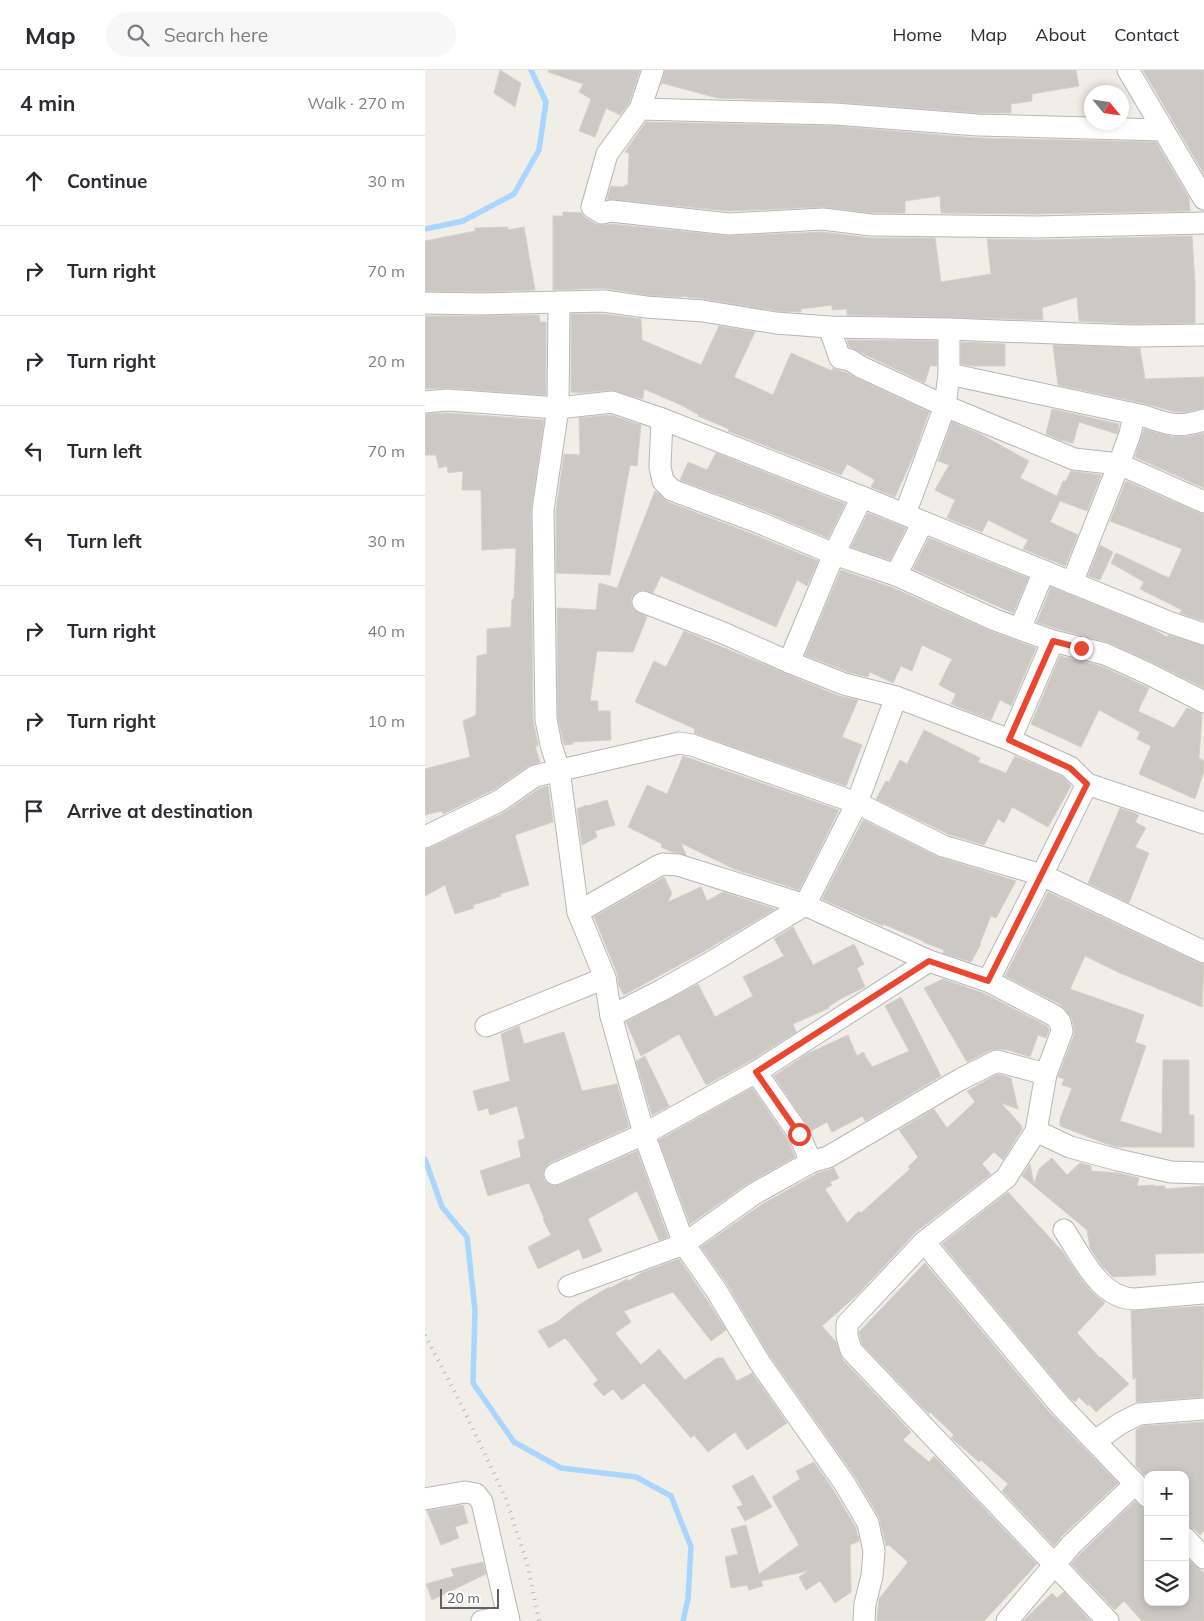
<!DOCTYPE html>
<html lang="en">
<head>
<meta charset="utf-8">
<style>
  :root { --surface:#fff; --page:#f7f7f7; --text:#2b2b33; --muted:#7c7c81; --line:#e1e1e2 }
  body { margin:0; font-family:Mulish,sans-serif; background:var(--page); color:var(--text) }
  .controls { position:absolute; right:15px; bottom:15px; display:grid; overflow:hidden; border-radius:10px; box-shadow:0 2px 8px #0003 }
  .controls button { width:45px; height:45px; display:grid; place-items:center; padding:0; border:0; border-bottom:1px solid var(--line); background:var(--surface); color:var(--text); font:25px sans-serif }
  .compass { position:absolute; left:659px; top:15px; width:45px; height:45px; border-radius:50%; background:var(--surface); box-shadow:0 2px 8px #0003; rotate:119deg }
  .scale { position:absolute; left:15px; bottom:12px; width:59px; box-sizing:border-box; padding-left:5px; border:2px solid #5e6267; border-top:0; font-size:14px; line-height:18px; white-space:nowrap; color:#5e6267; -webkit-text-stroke:4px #fff; paint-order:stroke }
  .stop { position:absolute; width:15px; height:15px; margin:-11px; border:4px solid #ea4733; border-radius:50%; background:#fff }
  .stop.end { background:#ea4733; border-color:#fff; box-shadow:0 1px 5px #0008 }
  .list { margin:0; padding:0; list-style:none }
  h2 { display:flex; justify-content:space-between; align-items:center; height:65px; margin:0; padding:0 20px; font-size:21px }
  h2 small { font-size:16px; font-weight:400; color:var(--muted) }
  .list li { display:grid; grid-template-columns:32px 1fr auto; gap:15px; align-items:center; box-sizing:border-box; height:90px; padding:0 20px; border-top:1px solid var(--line) }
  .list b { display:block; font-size:19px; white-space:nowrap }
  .list em { font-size:16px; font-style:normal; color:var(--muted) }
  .icon { flex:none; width:28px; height:28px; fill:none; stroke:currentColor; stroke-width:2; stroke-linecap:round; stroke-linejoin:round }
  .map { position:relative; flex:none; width:779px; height:1551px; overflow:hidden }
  header { display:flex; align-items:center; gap:30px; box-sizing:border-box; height:70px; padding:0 25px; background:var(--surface); border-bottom:1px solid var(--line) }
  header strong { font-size:24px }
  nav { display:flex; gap:28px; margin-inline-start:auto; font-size:18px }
  .search { width:350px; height:45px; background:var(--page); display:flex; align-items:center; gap:12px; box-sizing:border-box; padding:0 18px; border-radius:28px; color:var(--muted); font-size:19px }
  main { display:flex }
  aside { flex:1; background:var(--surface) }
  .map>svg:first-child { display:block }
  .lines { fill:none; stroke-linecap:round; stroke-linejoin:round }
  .stream { stroke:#a8d6ff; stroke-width:5.5 }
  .building { fill:#ccc9c4; stroke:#d5d1c5 }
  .minor-casing { stroke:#b4b7bb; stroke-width:23 }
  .minor { stroke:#fff; stroke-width:21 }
  .rail { stroke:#b5b6b7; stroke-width:4; stroke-dasharray:1 6; stroke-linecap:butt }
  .route { stroke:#ea4733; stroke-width:6 }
</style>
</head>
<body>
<header>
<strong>Map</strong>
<div class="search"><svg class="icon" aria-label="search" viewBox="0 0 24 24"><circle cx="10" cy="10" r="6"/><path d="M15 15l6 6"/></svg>Search here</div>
<nav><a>Home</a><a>Map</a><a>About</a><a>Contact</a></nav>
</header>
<main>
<aside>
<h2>4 min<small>Walk · 270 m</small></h2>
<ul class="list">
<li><svg class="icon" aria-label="ahead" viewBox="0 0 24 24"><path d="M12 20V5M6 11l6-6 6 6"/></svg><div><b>Continue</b></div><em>30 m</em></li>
<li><svg class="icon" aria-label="right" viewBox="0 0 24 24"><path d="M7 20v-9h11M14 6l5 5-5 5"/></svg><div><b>Turn right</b></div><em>70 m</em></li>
<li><svg class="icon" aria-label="right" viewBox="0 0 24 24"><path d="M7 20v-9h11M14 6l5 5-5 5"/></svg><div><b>Turn right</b></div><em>20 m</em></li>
<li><svg class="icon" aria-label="left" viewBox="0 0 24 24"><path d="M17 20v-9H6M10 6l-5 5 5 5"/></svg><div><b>Turn left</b></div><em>70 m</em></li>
<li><svg class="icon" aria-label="left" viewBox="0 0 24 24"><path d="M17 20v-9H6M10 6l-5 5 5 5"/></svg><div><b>Turn left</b></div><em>30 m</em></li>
<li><svg class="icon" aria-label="right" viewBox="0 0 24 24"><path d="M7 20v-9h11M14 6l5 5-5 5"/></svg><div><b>Turn right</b></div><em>40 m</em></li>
<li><svg class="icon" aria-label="right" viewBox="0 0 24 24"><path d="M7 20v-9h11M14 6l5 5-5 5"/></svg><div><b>Turn right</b></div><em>10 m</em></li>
<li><svg class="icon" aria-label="arrive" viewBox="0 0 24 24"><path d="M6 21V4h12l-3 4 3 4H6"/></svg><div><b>Arrive at destination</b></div></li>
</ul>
</aside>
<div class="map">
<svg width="779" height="1551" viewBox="0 0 779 1551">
  <rect width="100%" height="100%" fill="#f0eee7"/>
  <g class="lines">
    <g class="stream">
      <path d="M0,159L38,151L89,124L114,80L121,32L106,0"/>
      <path d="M0,1089L17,1137L42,1167L50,1240L48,1313L89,1372L136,1398L211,1407L246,1426L266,1477L263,1529L258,1551"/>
    </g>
  </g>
  <g class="building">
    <path d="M75,0L96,13L90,37L69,23Z"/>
    <path d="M124,0H215L204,33L195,45L181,38L170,67L154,61L166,29L154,22L158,14L123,2Z"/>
    <path d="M240,0H651L654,16L607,24V31L586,34V43H554L410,32L292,28L237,13L236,16Z"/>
    <path d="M718,0H779V104Z"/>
    <path d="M221,52L409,56L553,68L731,72L764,128L765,141L611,144L516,143L515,126L480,131V143H447L398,137L304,141L182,129L186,116L199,117L200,115H203L204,83L200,82Z"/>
    <path d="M138,142L156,143L161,148L171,154L179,155L187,154L303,166L398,162L446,168H510L516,212L566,204L562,169L611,170L767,166L770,213V253L707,254L654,251L652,227L617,238L618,250L422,245V239L407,240V235L376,239V242L352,241L280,229L262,227L261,226L255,227L222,225L179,218L128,220V146H138Z"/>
    <path d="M83,157V160L99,157L110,220L56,222L0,221V171L50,161V158Z"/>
    <path d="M146,244H178L216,249L217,270L276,295L294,256L330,262L309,307L348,325L366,283L407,301L408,298L418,302H420L431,308L504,342L490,382L470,427L446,417L450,410L422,394L416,405L303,361L304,359L273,346L274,345L256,335L219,319L218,329L186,320L154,323L146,322Z"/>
    <path d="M114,245L115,252H121V325L23,318L0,319V246H56Z"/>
    <path d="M422,270L512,271V296H505L500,313L424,277Z"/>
    <path d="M536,272L580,274V296H548L536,294Z"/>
    <path d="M628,275L715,278L720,309L779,307V338L761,342H750L722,334L633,315Z"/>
    <path d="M627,339L694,354L693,361L692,364L654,352L648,373L635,370L621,364Z"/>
    <path d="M22,343L119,350L106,440L108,649L113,676H110L115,692L103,696L68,720L18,744L17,741L0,745V699L45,687L38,651L51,645L52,586L62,584V559L86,557L87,529H89L91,478L57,480L56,420H37L38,401L23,403L22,396L14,398L11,385H0V344Z"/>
    <path d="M186,345L216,355L212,396L205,395L185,505L131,503V441L139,384L155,385L154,348Z"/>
    <path d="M527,352L555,364L604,391L595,408L632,426L638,411L640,412L646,401L676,405L662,441L635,431L625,452L653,465L640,496L598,479L603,470L563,450L557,462L522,448L530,430L510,420L524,395L513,391Z"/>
    <path d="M719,359L748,367L764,366L779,363V418L710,387Z"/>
    <path d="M291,383L420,434L403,468L339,441L255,410L263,392L282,400Z"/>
    <path d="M701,411L774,443L779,444V551L755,543L757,540L715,519L719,512L686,493L691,483L744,508L757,479L685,451Z"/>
    <path d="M230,421L243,432L330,465L393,491L382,516L372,510L351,557L236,506L228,523L217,520L211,522L206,528V534L208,539L222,547L208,582L172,581L165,631H173V641H185L186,670L148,672V674L139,675L133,648L132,538L171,540L174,513L192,518Z"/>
    <path d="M443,443L481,458L465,490L426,477Z"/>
    <path d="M504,468L603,508L588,543L488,499Z"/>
    <path d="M675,475L688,482L675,510L663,506Z"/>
    <path d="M416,500L466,517L565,561L611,578L586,636L575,630L566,650L526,634L531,624L514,615L527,589L497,575L487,601L476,596L468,613L445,602L443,607L423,602L380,585Z"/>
    <path d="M626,517L726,558L742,567L743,565L779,576V618L727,592L685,573L632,559L612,552Z"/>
    <path d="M259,561L414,626L433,630L417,667L437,675L421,716L269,663L270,659L210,632L229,591L241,597Z"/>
    <path d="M635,586L676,596L724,618L713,641L749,658L762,638L777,644L774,688L779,691V701L770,729L714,704L726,676L712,669L715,662L674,640L656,677L606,654Z"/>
    <path d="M499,660L555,688L553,692L581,703L590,686L638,707L646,716L623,757L587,737L579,753L573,749L559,775L523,764L451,729L461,711L464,712L475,690L482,694Z"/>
    <path d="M258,686L414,740L374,820L309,799L256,773L261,785L247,782L236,777L237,774L203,757L222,715L242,724Z"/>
    <path d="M123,716L128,752L90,765L104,815L75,824L76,826L67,829L48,835L49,838L30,844L20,815L0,826V779L5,778L80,742L115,718Z"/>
    <path d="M182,730L190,755L170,761L172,767L157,775L152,739L161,735L162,736Z"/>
    <path d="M695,738L714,745L710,752L721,758L710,777L724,783L704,833L663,813Z"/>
    <path d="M438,750L513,787L591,811L571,848L566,846L555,873L556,874L546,892L518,883L519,880L498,872V871L458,854V856L397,829Z"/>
    <path d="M239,807L247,823L243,832L276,817L282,831L298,822L350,839L278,882L199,925L194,916L192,903L169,847Z"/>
    <path d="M623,822L774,893L779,894L777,937L695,903L660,886L645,919L719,945L710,972L721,976L695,1051L737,1064L738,990H764V1045H769V1077H692L679,1073L635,1056V1049L647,1018L637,1015L639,1009L633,1007L649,965V958L647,949L636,935L580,906Z"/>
    <path d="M368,857L388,895L429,874L439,894L432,898L440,917L417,928L403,937L404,938L368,954L371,962L325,991L281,1015L254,964L216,986L201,952L273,914L290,947L328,926L318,907L359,886L349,869Z"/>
    <path d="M518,909L558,923L622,956L624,960L621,968L613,965L605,987L580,979L581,980L575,979L566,980L542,992L499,918Z"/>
    <path d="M476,927L516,1006L440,1051L438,1046L407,1062L402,1052L386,1061L349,1006L382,984L423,965L432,986L438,982L447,997L484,981L460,936Z"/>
    <path d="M94,956L99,974L139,962L157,1021L192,1014L204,1057L124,1093L120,1097L118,1102L119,1110L123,1114L128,1116L135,1115L212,1081L243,1167L234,1170L212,1121L163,1149L177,1181L158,1189L154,1179L113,1199L103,1177L126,1165L118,1149L119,1148L104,1113L63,1126L55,1101L96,1087L93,1071L100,1068L92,1036L65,1045L63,1038L53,1041L48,1021L85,1011L76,964Z"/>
    <path d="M220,986L244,1036L227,1045L211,991Z"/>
    <path d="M573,1004L586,1008L593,1039L576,1033L596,1055L597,1059L578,1090L569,1082L557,1094L566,1104L491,1162L432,1225L397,1256L411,1272L417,1289L486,1362L478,1370L504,1392L509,1386L612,1494L559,1551H452L454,1529L483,1492L464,1475L461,1476L454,1447L431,1408L345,1286L302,1214L276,1177L336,1135L391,1104L409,1098L414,1108L405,1112L407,1115L400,1119L422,1153L434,1141L436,1143L485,1099L483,1097L493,1087L474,1060L509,1039L522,1058L550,1032L542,1021Z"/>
    <path d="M327,1018L363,1070L370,1087L322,1114L265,1154L234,1070Z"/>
    <path d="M627,1088L642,1105L655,1093L666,1096V1101L693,1103L714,1108L712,1116L729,1115V1116H740V1119L779,1116V1183L730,1184L731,1205L688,1207L678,1197L665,1178L662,1160L597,1106L605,1094L609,1114L614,1099Z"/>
    <path d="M583,1122L637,1181L659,1213L669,1224L680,1233L652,1263L675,1288L676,1287L704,1314L671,1342L664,1334L663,1336L654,1327L650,1332L644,1327L517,1174Z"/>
    <path d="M254,1189L280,1227L301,1260L286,1271L248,1222L199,1241L206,1252L190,1263L216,1295L234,1279L260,1310L292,1288H298L312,1311L327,1303L362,1353L322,1380L310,1362L283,1382L269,1365L266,1368L219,1313L197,1330L188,1319L179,1326L168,1314L173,1310L143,1271L140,1268L124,1278L113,1261L132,1252L152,1236L184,1217L185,1218L202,1209L204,1211L216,1203Z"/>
    <path d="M500,1193L625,1343L693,1413L637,1466L629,1476L577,1421L583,1414L556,1390L554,1392L531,1372L526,1368L529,1365L505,1342L504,1344L437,1274L434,1262Z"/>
    <path d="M779,1236L778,1327L711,1332V1307L708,1310L706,1241Z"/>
    <path d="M779,1352V1461L775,1465L769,1459L760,1456V1405H719L711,1396V1360L717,1356Z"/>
    <path d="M389,1392L409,1421L431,1458L434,1471L425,1475L426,1522L410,1533L395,1511L381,1520L374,1507L383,1501L336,1511L338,1516L324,1520L322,1515L306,1518L300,1487L313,1484L306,1459L321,1455L334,1504L374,1475L347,1427L375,1409L371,1401Z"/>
    <path d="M328,1405L347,1437L320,1451L312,1437L318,1435L307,1416Z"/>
    <path d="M710,1431L719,1439H723V1532H760V1487L779,1503V1551H717L699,1531L690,1540L646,1494L655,1484Z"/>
    <path d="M38,1435L43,1453L30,1457L34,1468L16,1475L2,1441Z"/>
    <path d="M58,1492L61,1504L7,1530L1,1514L29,1506L26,1499Z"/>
    <path d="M639,1522L666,1551H598L627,1523L632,1528Z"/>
  </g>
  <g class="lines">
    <g class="minor-casing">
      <g id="minor">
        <path d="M228,0L215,39L182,84L167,137L177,143L186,141L304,154L398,149L446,155L611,157L779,153"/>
        <path d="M703,0L779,129"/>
        <path d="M215,39L410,44L553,55L737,60"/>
        <path d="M134,232L133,338L118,440L121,649L126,675L134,700L153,842L180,908L186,946L219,1064L259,1174L291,1220L335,1293L420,1414L443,1453L449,1481L447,1506L440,1534L439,1551"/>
        <path d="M0,233L56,234L179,231L221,237L278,241L351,253L404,257L524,259L707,266L779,265"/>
        <path d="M404,257L415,288L425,290L436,297L520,336L649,389L694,394L779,432"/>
        <path d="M524,304L719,346C745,355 753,358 779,350"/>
        <path d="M0,332L22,330L133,338L187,332L237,349L437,427L746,553L779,564"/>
        <path d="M237,349L235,397L238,411L247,420L335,453L409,484L471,505L570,550L628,571L680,584L722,603L779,632"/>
        <path d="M480,444L520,336L524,304V259"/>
        <path d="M471,505L498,452"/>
        <path d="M647,513L694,394L705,364L709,345L719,346"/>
        <path d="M218,532L296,562L364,592L419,614L471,627L585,670L645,697L662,714L779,753"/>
        <path d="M595,559L619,501"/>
        <path d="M364,592L409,484L437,427"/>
        <path d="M585,670L628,571"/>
        <path d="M0,767L74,731L110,706L254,673L267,675L432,733L518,776L617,805L779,882"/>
        <path d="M153,842L233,796L238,794L253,795L380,835L504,891L563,911L630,946L635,952L637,961L621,1004L611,1061L581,1108L499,1172L422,1254V1266L426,1280L683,1551"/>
        <path d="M563,911L617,805L662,714"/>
        <path d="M186,946L237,920L285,893L380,835L432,733L471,627"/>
        <path d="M61,956L180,908"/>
        <path d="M331,1002L374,1064L386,1092"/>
        <path d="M611,1061L645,1077L693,1090L746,1102L779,1103"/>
        <path d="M130,1104L219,1064L331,1002L504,891"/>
        <path d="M639,1160C657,1187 675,1229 710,1229L779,1223"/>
        <path d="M499,1172L635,1335L723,1427"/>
        <path d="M144,1216L259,1174L329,1124L386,1092L403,1087L536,1009L572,991L621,1004"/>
        <path d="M670,1371L696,1353L714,1344L779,1339"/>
        <path d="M0,1429L40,1422L51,1424L57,1432L84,1551"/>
        <path d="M760,1468L779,1488"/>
        <path d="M57,1551L83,1546"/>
        <path d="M582,1551L646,1475L710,1414"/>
      </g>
    </g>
    <use href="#minor" class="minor"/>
    <path class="rail" d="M0,1265L36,1334L81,1429L102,1493L114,1551"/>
  </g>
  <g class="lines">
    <path class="route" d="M374,1064L331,1002L504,891L563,911L662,714L645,698L584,670L628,571L656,578"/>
  </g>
</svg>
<div class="controls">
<button>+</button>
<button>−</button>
<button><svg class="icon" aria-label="layers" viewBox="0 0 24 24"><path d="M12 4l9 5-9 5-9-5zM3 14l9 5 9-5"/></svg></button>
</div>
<svg class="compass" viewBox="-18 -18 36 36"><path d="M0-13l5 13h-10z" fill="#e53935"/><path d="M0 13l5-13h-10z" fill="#7c7c81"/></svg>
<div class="scale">20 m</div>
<div class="stop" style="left:374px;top:1064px"></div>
<div class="stop end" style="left:656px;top:578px"></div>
</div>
</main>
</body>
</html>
